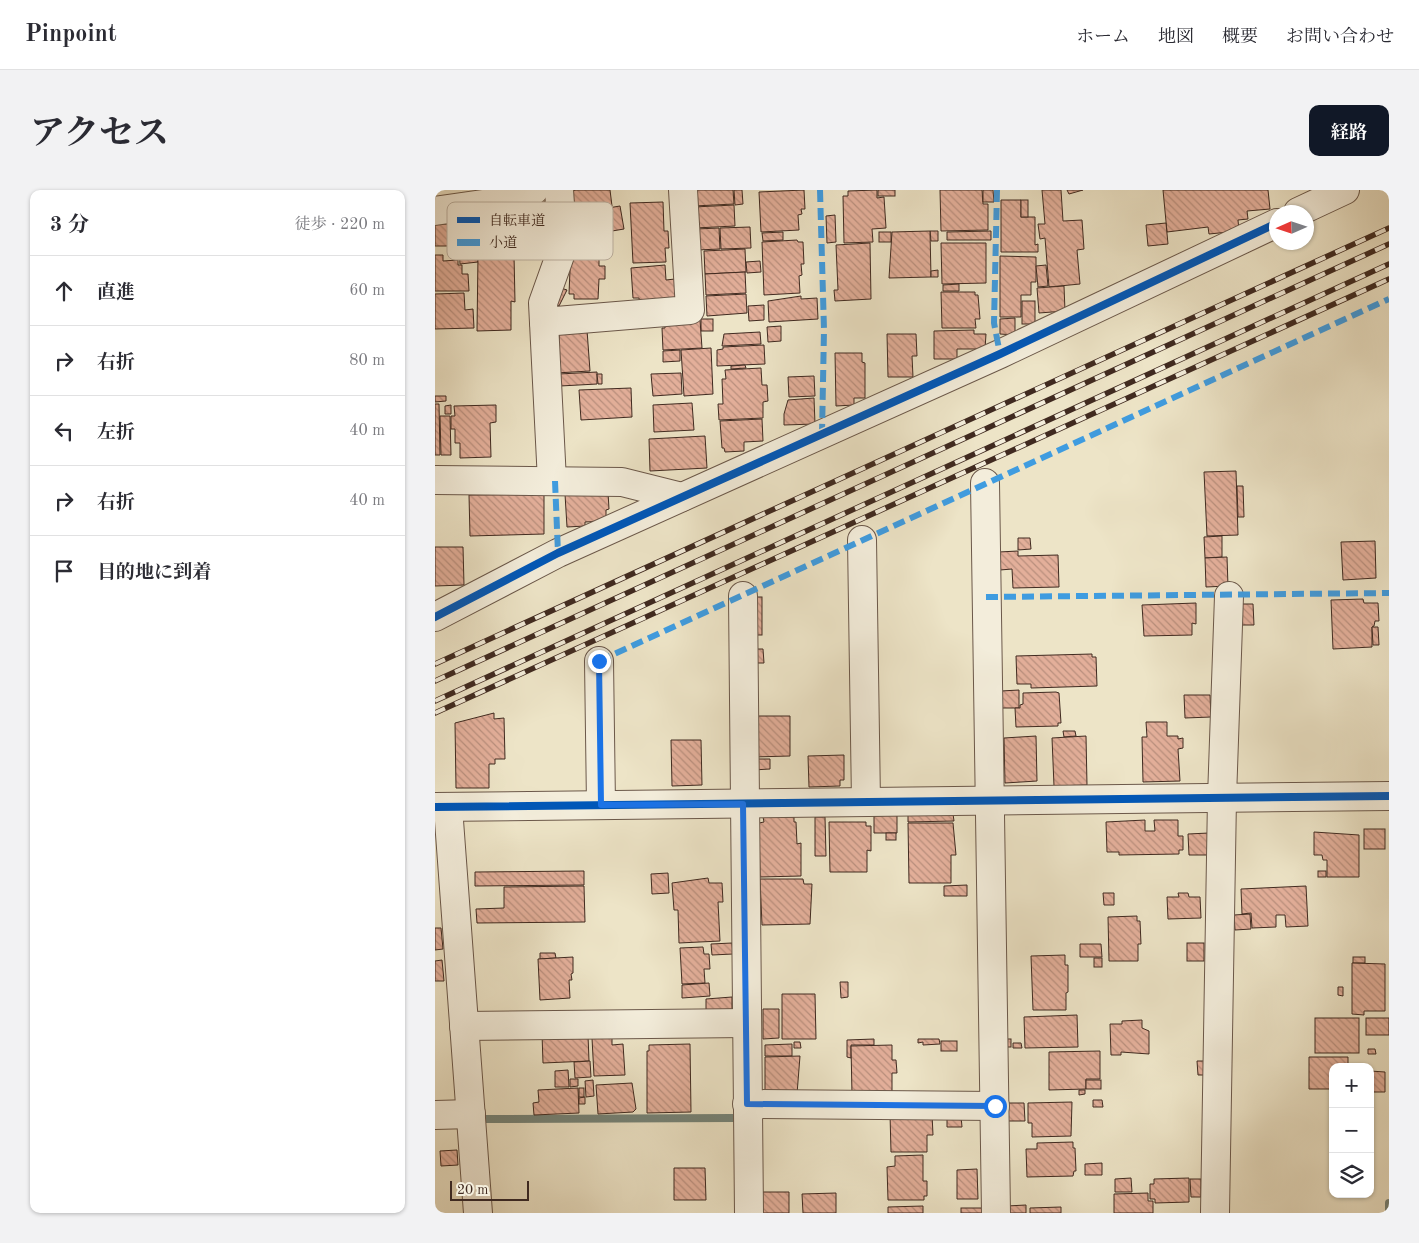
<!DOCTYPE html>
<html lang="ja">
<head>
<meta charset="utf-8">
<style>
  :root { --surface:#fff; --page:#f2f2f3; --text:#2b2b33; --muted:#7c7c81; --line:#e1e1e2; --accent:#111827 }
  body { margin:0; font-family:"Old Standard TT","Noto Serif JP",serif; background:var(--page); color:var(--text) }
  .controls { position:absolute; right:15px; bottom:15px; display:grid; overflow:hidden; border-radius:10px; box-shadow:0 1px 4px #0004 }
  .controls button { width:45px; height:45px; display:grid; place-items:center; padding:0; border:0; border-bottom:1px solid var(--line); background:var(--surface); color:var(--text); font:25px sans-serif }
  .compass { position:absolute; left:834px; top:15px; width:45px; height:45px; border-radius:50%; background:var(--surface); box-shadow:0 1px 4px #0004; rotate:267deg }
  .scale { position:absolute; left:15px; bottom:12px; width:79px; box-sizing:border-box; padding-left:5px; border:2px solid #402a20; border-top:0; font-size:14px; line-height:18px; white-space:nowrap; color:#402a20; -webkit-text-stroke:4px #f3eddb; paint-order:stroke }
  .stop { position:absolute; width:15px; height:15px; margin:-11px; border:4px solid #1a73e8; border-radius:50%; background:#fff }
  .stop.end { background:#1a73e8; border-color:#fff; box-shadow:0 1px 5px #0008 }
  .list { margin:0; padding:0; list-style:none }
  h2 { display:flex; justify-content:space-between; align-items:center; height:65px; margin:0; padding:0 20px; font-size:21px }
  h2 small { font-size:16px; font-weight:400; color:var(--muted) }
  .list li { display:grid; grid-template-columns:32px 1fr auto; gap:15px; align-items:center; box-sizing:border-box; height:70px; padding:0 20px; border-top:1px solid var(--line) }
  .list b { display:block; font-size:19px; white-space:nowrap }
  .list em { font-size:16px; font-style:normal; color:var(--muted) }
  .icon { flex:none; width:28px; height:28px; fill:none; stroke:currentColor; stroke-width:2; stroke-linecap:round; stroke-linejoin:round }
  .map { position:relative; flex:none; width:954px; height:1023px; overflow:hidden; border-radius:10px }
  header { display:flex; align-items:center; gap:30px; box-sizing:border-box; height:70px; padding:0 25px; background:var(--surface); border-bottom:1px solid var(--line) }
  header strong { font-size:24px }
  nav { display:flex; gap:28px; margin-inline-start:auto; font-size:18px }
  .intro { display:flex; align-items:center; justify-content:space-between; box-sizing:border-box; height:120px; padding:0 30px }
  h1 { margin:0; font-size:35px }
  .button { padding:12px 22px; border-radius:10px; background:var(--accent); color:#fff; font-size:18px; font-weight:700 }
  main { display:flex; gap:30px; padding:0 30px }
  aside { flex:1; background:var(--surface); border-radius:10px; box-shadow:0 1px 4px #0004 }
  .map>svg:first-child { display:block }
  .lines { fill:none; stroke-linecap:round; stroke-linejoin:round }
  .stream { stroke:#758378; stroke-width:8 }
  .building { fill:url(#building-back-hatch); stroke:#402a20 }
  .minor-casing { stroke:#6b584a; stroke-width:30 }
  .minor { stroke:#f3eddb; stroke-width:28 }
  .rail-casing { stroke:#402a20; stroke-width:5.5 }
  .rail { stroke:#f3eddb; stroke-width:4; stroke-dasharray:11; stroke-linecap:butt }
  .quiet { stroke:#3f9ce0; stroke-width:6; stroke-dasharray:12 6; stroke-linecap:butt }
  .cycleway-casing { stroke:#f3eddb; stroke-width:11 }
  .cycleway { stroke:#0057b8; stroke-width:8 }
  .route { stroke:#1a73e8; stroke-width:6 }
  .key { fill:#f3eddb; stroke:#bdb2a3; stroke-width:1 }
  .key-label { font-size:14px; fill:#402a20 }
</style>
</head>
<body>
<header>
<strong>Pinpoint</strong>
<nav><a>ホーム</a><a>地図</a><a>概要</a><a>お問い合わせ</a></nav>
</header>
<div class="intro"><h1>アクセス</h1><a class="button">経路</a></div>
<main>
<aside>
<h2>3 分<small>徒歩 · 220 m</small></h2>
<ul class="list">
<li><svg class="icon" aria-label="ahead" viewBox="0 0 24 24"><path d="M12 20V5M6 11l6-6 6 6"/></svg><div><b>直進</b></div><em>60 m</em></li>
<li><svg class="icon" aria-label="right" viewBox="0 0 24 24"><path d="M7 20v-9h11M14 6l5 5-5 5"/></svg><div><b>右折</b></div><em>80 m</em></li>
<li><svg class="icon" aria-label="left" viewBox="0 0 24 24"><path d="M17 20v-9H6M10 6l-5 5 5 5"/></svg><div><b>左折</b></div><em>40 m</em></li>
<li><svg class="icon" aria-label="right" viewBox="0 0 24 24"><path d="M7 20v-9h11M14 6l5 5-5 5"/></svg><div><b>右折</b></div><em>40 m</em></li>
<li><svg class="icon" aria-label="arrive" viewBox="0 0 24 24"><path d="M6 21V4h12l-3 4 3 4H6"/></svg><div><b>目的地に到着</b></div></li>
</ul>
</aside>
<div class="map">
<svg width="954" height="1023" viewBox="0 0 954 1023">
  <defs>
    <pattern id="building-back-hatch" width="6" height="6" patternUnits="userSpaceOnUse" patternTransform="scale(1.25)"><rect width="6" height="6" fill="#e3af9a"/><path d="M-1 5l2 2M0 0l6 6M5-1l2 2" fill="none" stroke="#b98f7d"/></pattern>
  </defs>
  <rect width="100%" height="100%" fill="#ede4c7"/>
  <filter id="stains"><feTurbulence type="fractalNoise" baseFrequency=".004" numOctaves="4"/><feColorMatrix values="0 0 0 0 .2 0 0 0 0 .09 0 0 0 0 .02 0 0 0 .5 -.17"/></filter>
  <radialGradient id="worn" r=".72"><stop offset=".6" stop-color="#630" stop-opacity="0"/><stop offset="1" stop-color="#630" stop-opacity=".3"/></radialGradient>
  <g class="lines">
    <g class="stream">
      <path d="M49,929L298,928"/>
      <path d="M954,1023V1013"/>
    </g>
  </g>
  <g class="building">
    <path d="M141,0H175L177,16L135,23L132,2Z"/>
    <path d="M261,0H298L299,14L259,16Z"/>
    <path d="M299,0H307L308,14L300,15Z"/>
    <path d="M369,0L370,19H366L367,24L363,25L364,40L326,42L324,2Z"/>
    <path d="M442,0V8L449,7L451,38L437,39L438,52L409,53L408,6H413V1Z"/>
    <rect x="443" y="0" width="17" height="6"/>
    <path d="M505,0H547L548,14H553V40L506,41Z"/>
    <path d="M548,0H558L559,12H548Z"/>
    <path d="M607,0H626L628,31L647,30L649,59L642,60L645,94L614,97L610,48L605,49L603,34H610Z"/>
    <path d="M632,0H648L634,4Z"/>
    <path d="M728,0H833L835,19L812,21L813,29L803,30L804,41L774,44L773,37L732,42Z"/>
    <path d="M566,10H586V27H600V55L603,54V62H566Z"/>
    <rect x="586" y="10" width="7" height="17"/>
    <path d="M112,11L117,32L97,38L91,17Z"/>
    <path d="M228,12L229,41H233L234,58H230L231,72L198,73L195,13Z"/>
    <path d="M299,15L300,36L260,38L259,17Z"/>
    <path d="M185,16L189,39L159,44L158,37L151,38L149,22Z"/>
    <path d="M400,25L401,52L392,53L391,26Z"/>
    <path d="M731,33L733,54L713,56L711,35Z"/>
    <path d="M0,34H19L20,56H0Z"/>
    <path d="M315,37L316,58L286,59L285,38Z"/>
    <path d="M284,38L285,59L262,60L261,39Z"/>
    <path d="M24,41H42L43,72L25,74L24,58H21V48L24,47Z"/>
    <path d="M495,41H503V51H496Z"/>
    <path d="M495,41L496,87L454,88L457,42Z"/>
    <path d="M556,41V50H512V42Z"/>
    <path d="M348,42V50L328,51L327,43Z"/>
    <rect x="444" y="42" width="12" height="10"/>
    <path d="M362,50L363,52H368L369,74H366L367,85L364,86L365,103L329,105L327,52Z"/>
    <path d="M435,53L436,109L400,111L399,100H403L401,55Z"/>
    <path d="M506,53H551V93L507,94Z"/>
    <path d="M136,56H164V76H170V89H164L163,109H139V104H134Z"/>
    <path d="M310,59L311,82L270,84L269,61Z"/>
    <path d="M0,65H8V71L23,70V75H27V84H33L34,101H0Z"/>
    <path d="M43,65H79L80,112L76,111V140L42,141Z"/>
    <path d="M565,66L601,67V92H596V105H586V127H565Z"/>
    <path d="M325,71L326,82L312,83L311,72Z"/>
    <path d="M230,75L231,90L240,89L241,111L205,113L204,108H198L196,78Z"/>
    <path d="M611,75L613,96L603,97L601,76Z"/>
    <path d="M503,80V87H496V81Z"/>
    <path d="M310,82L311,103L271,105L270,84Z"/>
    <path d="M524,94V101H508V95Z"/>
    <path d="M629,96L630,121L604,123L602,98Z"/>
    <path d="M123,97L132,100L124,116L116,113Z"/>
    <path d="M506,102H540V105H543L545,129H540L541,138H507Z"/>
    <path d="M29,103L30,120L38,119L39,138L0,139V104Z"/>
    <path d="M311,104L312,123L272,126L271,106Z"/>
    <path d="M366,106V109L382,108L383,129L334,132L333,111Z"/>
    <rect x="587" y="111" width="13" height="23"/>
    <path d="M329,115V130L314,131L313,116Z"/>
    <path d="M580,128V145L565,144V129Z"/>
    <rect x="266" y="129" width="12" height="12"/>
    <path d="M265,130L267,158L228,160L227,138H230V131Z"/>
    <path d="M346,136V151L333,152L332,137Z"/>
    <path d="M152,140L155,181L121,183L119,150H124V142Z"/>
    <path d="M539,140V144H551L550,159H522V169H499V141Z"/>
    <path d="M325,142L326,154L287,156L289,144Z"/>
    <path d="M452,144H481L482,166H477L478,187H453Z"/>
    <path d="M329,155L330,174L282,176V160L288,159V157Z"/>
    <path d="M276,158L278,204L249,206L246,160Z"/>
    <path d="M245,160V171L228,172V161Z"/>
    <path d="M400,163H427V172L430,173V208H419V215L401,216Z"/>
    <path d="M310,175L311,178L296,179V176Z"/>
    <path d="M326,178L327,195H332L333,211L328,212V228L284,230L283,214H288L287,189H291L290,180Z"/>
    <path d="M162,182V194L125,196L124,184Z"/>
    <path d="M246,183L247,204L218,206L216,184Z"/>
    <path d="M162,184H167V194H163Z"/>
    <path d="M379,186L380,206L354,207L353,187Z"/>
    <path d="M196,198L197,227L146,230L144,200Z"/>
    <path d="M0,206H11V211L0,212Z"/>
    <path d="M379,208L380,234L349,235V224L353,210Z"/>
    <path d="M257,213L259,240L219,242L218,215Z"/>
    <path d="M0,214H4L5,265H0Z"/>
    <path d="M16,215V224H10V216Z"/>
    <path d="M61,215V232L55,233L56,267L25,268V253H20V239H16V226H20L19,216Z"/>
    <path d="M5,226H15L16,265H6Z"/>
    <path d="M327,229L328,251L309,252V261L290,262L289,258H287L285,231Z"/>
    <path d="M270,246L272,278L215,281L214,249Z"/>
    <path d="M801,281L803,345L772,346L769,282Z"/>
    <path d="M802,296H808L809,327H803Z"/>
    <path d="M173,302L174,319L171,320V331L150,332V336L132,337L130,304Z"/>
    <path d="M109,304V344L35,346L34,305Z"/>
    <path d="M787,346V367L770,368L769,347Z"/>
    <path d="M583,348H595L596,359L583,360Z"/>
    <path d="M940,351L941,388L908,390L906,352Z"/>
    <path d="M0,357H28L29,395L0,396Z"/>
    <path d="M583,361V366L623,365L624,397L578,398L577,379L565,380L564,362Z"/>
    <path d="M792,367L793,396L771,397L770,368Z"/>
    <rect x="316" y="407" width="11" height="38"/>
    <path d="M928,409L929,413H943L944,431H940L939,436L937,437V457L898,459L896,410Z"/>
    <path d="M761,413V434L757,433V445L709,446L707,415Z"/>
    <path d="M805,414H818L819,435H805Z"/>
    <path d="M937,437H943L944,455H938Z"/>
    <path d="M317,459H328L329,473H318Z"/>
    <path d="M657,464V467H661L662,496L596,498V494H582L581,466Z"/>
    <path d="M584,500V518H566V501Z"/>
    <path d="M621,502L624,503L626,533H623V536L581,537L580,518H585V515L588,514V503Z"/>
    <path d="M749,505H775L776,527L750,528Z"/>
    <path d="M59,523V529L69,528L70,569H60V574H54V598H21L20,533Z"/>
    <path d="M317,526H355V566L318,567Z"/>
    <path d="M711,532H732V546H743V549L748,548V558L743,559L745,591L708,592L707,547H712Z"/>
    <path d="M628,541H640L641,546L629,547Z"/>
    <path d="M601,546L602,591L570,593L569,548Z"/>
    <path d="M651,546L652,595L619,596L617,548Z"/>
    <path d="M236,550H266L267,595L237,596Z"/>
    <path d="M409,565V590H405V596L374,597L373,566Z"/>
    <path d="M318,569H335V579L318,580Z"/>
    <path d="M518,624L519,631L473,632V625Z"/>
    <path d="M462,625V643H439V626Z"/>
    <path d="M328,627H359V632H361L362,654L366,653V686L325,687L324,633L329,632Z"/>
    <path d="M380,627H390L391,666H380Z"/>
    <path d="M710,630V641H720L719,630H743V646H748V660H744V664L684,665V662H672L671,632Z"/>
    <path d="M394,632H431V636H436V661L432,660V682H395Z"/>
    <path d="M473,633H518L521,665H516V693H474Z"/>
    <rect x="929" y="639" width="21" height="20"/>
    <path d="M879,642L924,645V687H892V670H888L887,665H879Z"/>
    <rect x="451" y="643" width="10" height="7"/>
    <path d="M774,643V665H754L753,644Z"/>
    <path d="M149,681V695L40,696V682Z"/>
    <rect x="883" y="681" width="8" height="6"/>
    <path d="M233,683L234,703L217,704L216,684Z"/>
    <path d="M273,688L274,693H287L288,712H283L285,751L244,753L243,720H239L237,693Z"/>
    <path d="M325,689H368L369,694H377L375,734L327,735Z"/>
    <path d="M532,695V706H509V696Z"/>
    <path d="M149,696L150,732L42,733L41,719L69,718V697Z"/>
    <path d="M871,696L873,736L851,737L850,725H841V737L817,738L816,723L807,724L806,699Z"/>
    <path d="M668,703H679V715H669Z"/>
    <path d="M743,703H753L754,707H765L766,728L733,729L732,707H744Z"/>
    <path d="M815,724L816,739L800,740L799,725Z"/>
    <path d="M702,726V731H705L706,754H703V771H674L673,727Z"/>
    <path d="M0,738H6L8,759L0,760Z"/>
    <path d="M297,753L298,764L277,765L276,754Z"/>
    <rect x="752" y="753" width="17" height="18"/>
    <path d="M645,754H666L667,767H645Z"/>
    <path d="M268,757L269,764H274L275,779H269L270,793L247,794L245,758Z"/>
    <path d="M105,763H120L121,768L105,769Z"/>
    <path d="M630,765V775H633V802L631,803V820H598L596,766Z"/>
    <path d="M138,767V783L136,784L137,790H134L135,808L105,810L103,769Z"/>
    <rect x="918" y="767" width="12" height="6"/>
    <rect x="659" y="768" width="8" height="9"/>
    <path d="M7,770L9,791H0V771Z"/>
    <path d="M917,773L950,774V821H929V825L917,824Z"/>
    <path d="M405,792H413V807L406,808Z"/>
    <path d="M274,793L275,806L247,808V795Z"/>
    <path d="M903,797H908V806L903,805Z"/>
    <path d="M347,804H380L381,849H347Z"/>
    <path d="M297,807V822L271,823V809Z"/>
    <path d="M328,819H344V848L328,849Z"/>
    <path d="M642,825L643,857L590,858L589,827Z"/>
    <rect x="880" y="828" width="44" height="35"/>
    <rect x="931" y="828" width="23" height="17"/>
    <path d="M707,830V838L714,841V864L686,862V865H676L675,834H687V831Z"/>
    <path d="M107,844L153,845L154,871L108,873Z"/>
    <path d="M177,847V855L188,854L190,885L159,886L157,848Z"/>
    <path d="M439,849V855H416V868L412,867V850Z"/>
    <path d="M483,849H504L505,854L488,855V852L483,853Z"/>
    <rect x="571" y="849" width="5" height="8"/>
    <rect x="506" y="851" width="16" height="10"/>
    <path d="M359,852H365L366,858H359Z"/>
    <path d="M578,853H586L587,858H578Z"/>
    <path d="M255,854L256,922L212,923V861H214V855Z"/>
    <path d="M357,854V866H330V855Z"/>
    <path d="M457,855V870H461L462,883H457V904L417,905L416,856Z"/>
    <path d="M933,859H940L941,864H933Z"/>
    <path d="M665,861V889H651V899L614,900V862Z"/>
    <path d="M365,866L362,904H330V867Z"/>
    <path d="M874,867H913V877H898V899H874Z"/>
    <path d="M155,871L156,887L140,888L139,872Z"/>
    <path d="M762,871H769L770,885H763Z"/>
    <path d="M133,880L134,897H120V881Z"/>
    <path d="M935,881L950,882V902H935Z"/>
    <path d="M135,889H143V896L135,897Z"/>
    <path d="M158,890L159,906L151,907L150,891Z"/>
    <rect x="651" y="890" width="15" height="9"/>
    <path d="M197,893L201,919L198,922L163,924L161,895Z"/>
    <path d="M143,898L144,923L99,925L98,913L104,912L103,900Z"/>
    <rect x="144" y="898" width="5" height="9"/>
    <path d="M644,900H650V904L644,905Z"/>
    <path d="M150,907V914H144V908Z"/>
    <path d="M658,910H667L668,917H658Z"/>
    <path d="M637,912L636,946L597,947V933H593V913Z"/>
    <path d="M572,913H589L590,931H572Z"/>
    <path d="M455,924H497L498,945H492V962H456Z"/>
    <path d="M512,926H526L527,937H512Z"/>
    <path d="M638,952V958H640L641,981H639L638,986L592,987L591,959H602V953Z"/>
    <path d="M22,960L23,975L6,976L5,961Z"/>
    <path d="M488,965V991H492V1006H489V1010H453L452,977L460,976V966Z"/>
    <path d="M667,973V985H650V974Z"/>
    <path d="M239,978H270L271,1010H239Z"/>
    <path d="M542,979L543,1009H522V980Z"/>
    <path d="M696,988L697,1002H680V989Z"/>
    <path d="M754,988V1012L720,1013V1009H715V994H719V989Z"/>
    <path d="M755,989H766V1007H756Z"/>
    <path d="M327,1002H354V1023H322Z"/>
    <path d="M401,1003V1023H368L367,1004Z"/>
    <path d="M713,1003V1011H718V1023H679V1004Z"/>
    <path d="M591,1015V1023H572V1016Z"/>
    <path d="M488,1016V1023H453V1017Z"/>
    <path d="M626,1017V1023H595V1018Z"/>
    <rect x="526" y="1018" width="24" height="5"/>
  </g>
  <g class="lines">
    <g class="minor-casing">
      <g id="minor">
        <path d="M0,21L69,11L99,0"/>
        <path d="M863,22L910,0"/>
        <path d="M109,132L255,120L248,0"/>
        <path d="M0,290L187,292L247,307"/>
        <path d="M117,291L108,113L128,57L124,0"/>
        <path d="M550,293L561,1023"/>
        <path d="M427,350L431,612"/>
        <path d="M308,406L314,1023"/>
        <path d="M0,427L123,363L565,164L842,33"/>
        <path d="M164,471L166,615"/>
        <path d="M0,617L954,606"/>
        <path d="M13,617L43,1023"/>
        <path d="M29,836L311,833"/>
        <path d="M312,914L560,916"/>
        <path d="M0,925L36,924"/>
        <path d="M780,1023L787,608L794,406"/>
      </g>
    </g>
    <use href="#minor" class="minor"/>
    <g class="rail-casing">
      <g id="rail">
        <path d="M0,474L954,38"/>
        <path d="M0,491L954,54"/>
        <path d="M0,511L954,74"/>
        <path d="M0,523L954,89"/>
      </g>
    </g>
    <use href="#rail" class="rail"/>
    <g class="quiet">
      <path d="M385,0L389,140L387,244"/>
      <path d="M562,0L559,133L565,164"/>
      <path d="M120,291L123,363"/>
      <path d="M551,407L954,403"/>
      <path d="M164,471L954,109"/>
    </g>
    <g class="cycleway-casing">
      <g id="cycleway">
        <path d="M0,427L123,363L565,164L842,33"/>
        <path d="M0,617L954,606"/>
      </g>
    </g>
    <use href="#cycleway" class="cycleway"/>
  </g>
  <g class="lines">
    <path class="route" d="M164,471L166,615L308,614L312,914L560,916"/>
  </g>
  <rect x="12" y="12" width="166" height="58" rx="8" class="key"/>
  <rect x="22" y="27" width="23" height="6" fill="#0057b8"/>
  <rect x="22" y="49" width="23" height="7" fill="#3f9ce0"/>
  <g class="key-label">
    <text x="54" y="35">自転車道</text>
    <text x="54" y="57">小道</text>
  </g>
  <rect width="100%" height="100%" filter="url(#stains)"/>
  <rect width="100%" height="100%" fill="url(#worn)"/>
</svg>
<div class="controls">
<button>+</button>
<button>−</button>
<button><svg class="icon" aria-label="layers" viewBox="0 0 24 24"><path d="M12 4l9 5-9 5-9-5zM3 14l9 5 9-5"/></svg></button>
</div>
<svg class="compass" viewBox="-18 -18 36 36"><path d="M0-13l5 13h-10z" fill="#e53935"/><path d="M0 13l5-13h-10z" fill="#7c7c81"/></svg>
<div class="scale">20 m</div>
<div class="stop" style="left:560px;top:916px"></div>
<div class="stop end" style="left:164px;top:471px"></div>
</div>
</main>
</body>
</html>
